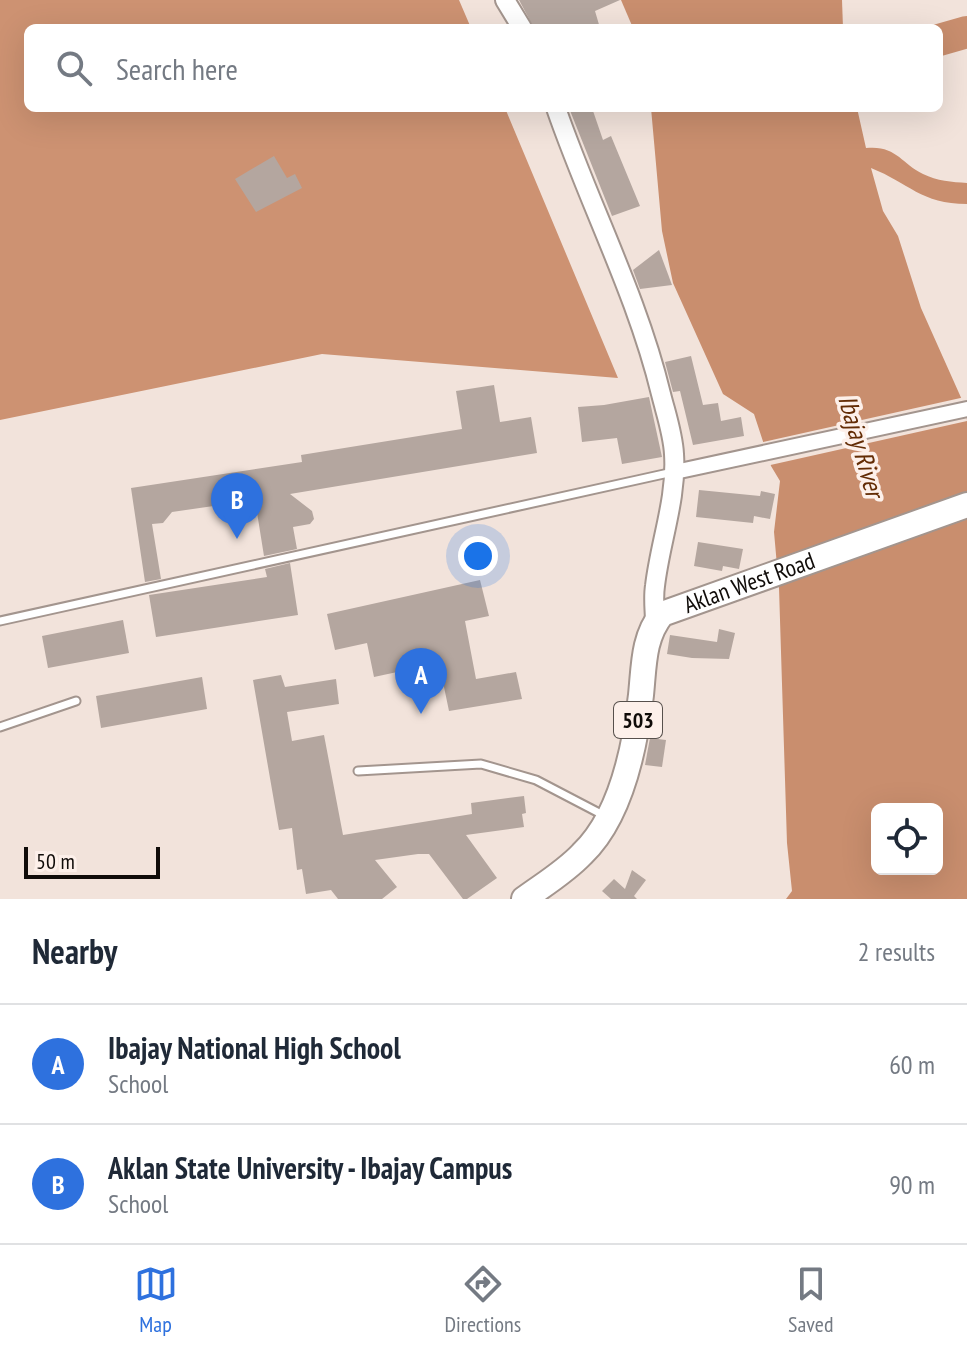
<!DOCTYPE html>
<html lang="en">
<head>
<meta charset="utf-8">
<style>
  :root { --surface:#fff; --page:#f2f2f3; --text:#1f2937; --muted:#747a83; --line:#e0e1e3; --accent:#2e71de }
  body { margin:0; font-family:"PT Sans Narrow",sans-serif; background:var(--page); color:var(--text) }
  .controls { position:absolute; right:24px; bottom:24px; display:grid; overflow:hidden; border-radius:12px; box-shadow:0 8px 32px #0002 }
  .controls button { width:72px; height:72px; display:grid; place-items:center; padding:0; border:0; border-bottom:2px solid var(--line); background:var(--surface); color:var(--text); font:40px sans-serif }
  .scale { position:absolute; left:24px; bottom:20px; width:136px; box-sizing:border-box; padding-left:8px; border:4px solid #100c09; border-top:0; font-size:22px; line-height:28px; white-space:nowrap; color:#100c09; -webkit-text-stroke:6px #fdf0ea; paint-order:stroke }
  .you { position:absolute; left:478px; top:556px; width:28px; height:28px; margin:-20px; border:6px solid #fff; border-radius:50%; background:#1a73e8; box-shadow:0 0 0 12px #1a73e833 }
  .badge { display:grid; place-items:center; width:52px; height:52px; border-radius:50%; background:var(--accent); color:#fff; font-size:26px; font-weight:700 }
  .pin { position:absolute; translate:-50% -66px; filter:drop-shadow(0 2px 4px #0008) }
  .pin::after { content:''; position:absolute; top:42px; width:28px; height:24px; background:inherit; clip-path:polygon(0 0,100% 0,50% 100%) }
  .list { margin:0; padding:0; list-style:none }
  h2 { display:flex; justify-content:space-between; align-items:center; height:104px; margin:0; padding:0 32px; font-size:34px }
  h2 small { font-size:26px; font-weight:400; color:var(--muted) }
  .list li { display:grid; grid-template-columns:52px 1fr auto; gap:24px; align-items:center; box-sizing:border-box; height:120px; padding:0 32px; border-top:2px solid var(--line) }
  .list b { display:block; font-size:30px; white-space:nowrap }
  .list p { margin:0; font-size:26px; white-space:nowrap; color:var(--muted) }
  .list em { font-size:26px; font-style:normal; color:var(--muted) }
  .icon { flex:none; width:44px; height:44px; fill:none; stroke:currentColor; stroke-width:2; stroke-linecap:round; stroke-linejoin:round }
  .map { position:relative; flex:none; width:967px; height:899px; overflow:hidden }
  .search { position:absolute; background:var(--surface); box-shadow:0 8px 32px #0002; left:24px; right:24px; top:24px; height:88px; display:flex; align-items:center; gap:20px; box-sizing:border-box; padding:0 28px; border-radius:12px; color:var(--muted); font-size:30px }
  .sheet { height:344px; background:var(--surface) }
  nav { display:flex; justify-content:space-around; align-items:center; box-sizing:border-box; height:112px; border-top:2px solid var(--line); background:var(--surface); font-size:22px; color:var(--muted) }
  nav a { display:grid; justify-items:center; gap:4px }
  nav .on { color:var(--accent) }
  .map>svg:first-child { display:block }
  .forest { fill:#cd9272 }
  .water { fill:#c98e6e; fill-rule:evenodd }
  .pier { fill:#f2e3db }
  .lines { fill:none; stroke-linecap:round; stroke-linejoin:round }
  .river { stroke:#c98e6e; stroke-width:32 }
  .building { fill:#b4a69f }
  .service-casing { stroke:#a3958e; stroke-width:11 }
  .minor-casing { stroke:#a3958e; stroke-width:18 }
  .tertiary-casing { stroke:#a3958e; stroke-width:22 }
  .primary-casing { stroke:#a3958e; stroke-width:28 }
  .service { stroke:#fff; stroke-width:7 }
  .minor { stroke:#fff; stroke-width:14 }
  .tertiary { stroke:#fff; stroke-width:18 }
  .primary { stroke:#fff; stroke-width:24 }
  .labels { text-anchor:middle; stroke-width:7; stroke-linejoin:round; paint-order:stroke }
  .shield { fill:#fdf0ea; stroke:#57504c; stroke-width:2 }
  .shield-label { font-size:22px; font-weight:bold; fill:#100c09 }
  .street-label { font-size:24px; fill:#100c09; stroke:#fdf0ea }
  .water-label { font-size:26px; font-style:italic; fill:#632c05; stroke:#fdf0ea }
</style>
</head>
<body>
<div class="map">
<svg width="967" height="899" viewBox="0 0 967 899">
  <rect width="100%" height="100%" fill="#f2e3db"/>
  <path class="forest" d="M0,0H459L471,28H28V108H505L618,378L322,354L0,420Z"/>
  <g class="water">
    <path d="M621,0H842L843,28H633Z"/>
    <path d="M651,108H857L866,148C896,145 901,163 923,174C937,181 952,182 967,183V204C921,204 909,183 871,168L883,211L898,236L921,308L967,411V899H786L792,891L787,843L779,588L774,532L780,481L771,466L754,414L723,394L673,283L662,231ZM877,809H937V869H877Z"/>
  </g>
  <path class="pier" d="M965,397L967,421L766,466L759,443Z"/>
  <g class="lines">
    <path class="river" d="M939,40L967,32"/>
  </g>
  <g class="building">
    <path d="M519,0H620L595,11L600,28H534Z"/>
    <path d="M569,108H592L603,140L611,136L640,206L612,216Z"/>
    <path d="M274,156L287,178L295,174L302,188L256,212L235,179Z"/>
    <path d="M659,250L672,285L640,289L633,270Z"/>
    <path d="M691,356L703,405L718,403L721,421L741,417L744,436L693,445L680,391L673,392L665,362Z"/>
    <path d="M494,385L500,422L531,417L537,453L290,494L312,511L314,519L310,524L293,527L297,549L264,556L255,500L172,512L163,523L152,524L161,579L145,582L131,488L302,462L301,455L462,429L456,391Z"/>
    <path d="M649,397L662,457L622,464L617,438L582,442L578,407L604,405Z"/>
    <path d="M699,490L760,496L761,491L775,494L770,519L754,516L753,523L696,517Z"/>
    <path d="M698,542L743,549L739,569L723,566L722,571L694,566Z"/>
    <path d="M290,563L298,615L156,637L149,595L267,577L265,569Z"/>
    <path d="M480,580L489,616L465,621L476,679L516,672L522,699L449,711L439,663L374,677L367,643L335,650L327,614Z"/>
    <path d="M123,620L129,653L48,668L42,636Z"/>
    <path d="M719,629L735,633L729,659L692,658L667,654L670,635L717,642Z"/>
    <path d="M281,675L285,687L336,679L339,704L287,712L292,741L324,735L343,835L472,814L471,803L524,796L526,813L522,814L524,827L466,835L497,878L467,899H463L429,854H418L375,860L397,887L382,899H338L331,890L306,894L302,869L297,870L292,828L279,830L253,680Z"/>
    <path d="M202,677L207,709L101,728L96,696Z"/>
    <path d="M650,738L666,740L662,767L645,765Z"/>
    <path d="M632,870L646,880L634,896L637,899H611L602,891L614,879L625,889Z"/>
  </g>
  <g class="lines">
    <g class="service-casing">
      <g id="service">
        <path d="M0,621L673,472"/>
        <path d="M0,727L76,701"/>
        <path d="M358,771L481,764L536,780L605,816"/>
      </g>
    </g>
    <g class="minor-casing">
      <path id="minor" d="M675,472L967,409"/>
    </g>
    <g class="tertiary-casing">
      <g id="tertiary">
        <path d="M505,0L522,28"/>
        <path d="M556,108C589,204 637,295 661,394C666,414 673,434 674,454C677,499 660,542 655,586C653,598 655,611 655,623"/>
      </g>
    </g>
    <g class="primary-casing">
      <g id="primary">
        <path id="s1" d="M524,899C543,885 565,872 582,854C621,817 635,747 641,695C644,666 643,637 662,614L967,505"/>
      </g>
    </g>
    <use href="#service" class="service"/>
    <use href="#minor" class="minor"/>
    <use href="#tertiary" class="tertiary"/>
    <use href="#primary" class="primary"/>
  </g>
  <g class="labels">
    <rect class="shield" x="614" y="702" width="48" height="36" rx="6"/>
    <g class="shield-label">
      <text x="638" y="728">503</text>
    </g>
    <g class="street-label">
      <text dy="8" stroke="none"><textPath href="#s1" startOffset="424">Aklan West Road</textPath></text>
    </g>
    <g class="water-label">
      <text transform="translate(861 446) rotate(74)" y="9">Ibajay River</text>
    </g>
  </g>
</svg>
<div class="controls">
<button><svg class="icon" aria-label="locate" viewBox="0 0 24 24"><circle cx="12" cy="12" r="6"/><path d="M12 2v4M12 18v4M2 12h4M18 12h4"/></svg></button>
</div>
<div class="scale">50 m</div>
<div class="you"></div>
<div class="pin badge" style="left:421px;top:714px">A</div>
<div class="pin badge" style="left:237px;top:539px">B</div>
<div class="search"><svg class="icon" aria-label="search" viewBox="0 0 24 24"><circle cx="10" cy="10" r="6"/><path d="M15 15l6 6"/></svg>Search here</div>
</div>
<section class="sheet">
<h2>Nearby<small>2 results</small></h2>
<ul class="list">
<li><span class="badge">A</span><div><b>Ibajay National High School</b><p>School</p></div><em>60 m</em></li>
<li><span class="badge">B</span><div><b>Aklan State University - Ibajay Campus</b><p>School</p></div><em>90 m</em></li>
</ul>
</section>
<nav>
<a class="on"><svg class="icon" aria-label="map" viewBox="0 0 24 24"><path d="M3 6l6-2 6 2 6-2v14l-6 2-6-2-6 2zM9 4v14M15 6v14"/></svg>Map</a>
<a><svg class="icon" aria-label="directions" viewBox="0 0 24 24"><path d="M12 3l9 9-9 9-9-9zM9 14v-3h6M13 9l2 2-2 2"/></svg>Directions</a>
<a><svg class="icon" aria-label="saved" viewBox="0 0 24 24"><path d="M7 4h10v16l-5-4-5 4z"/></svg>Saved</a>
</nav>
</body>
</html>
